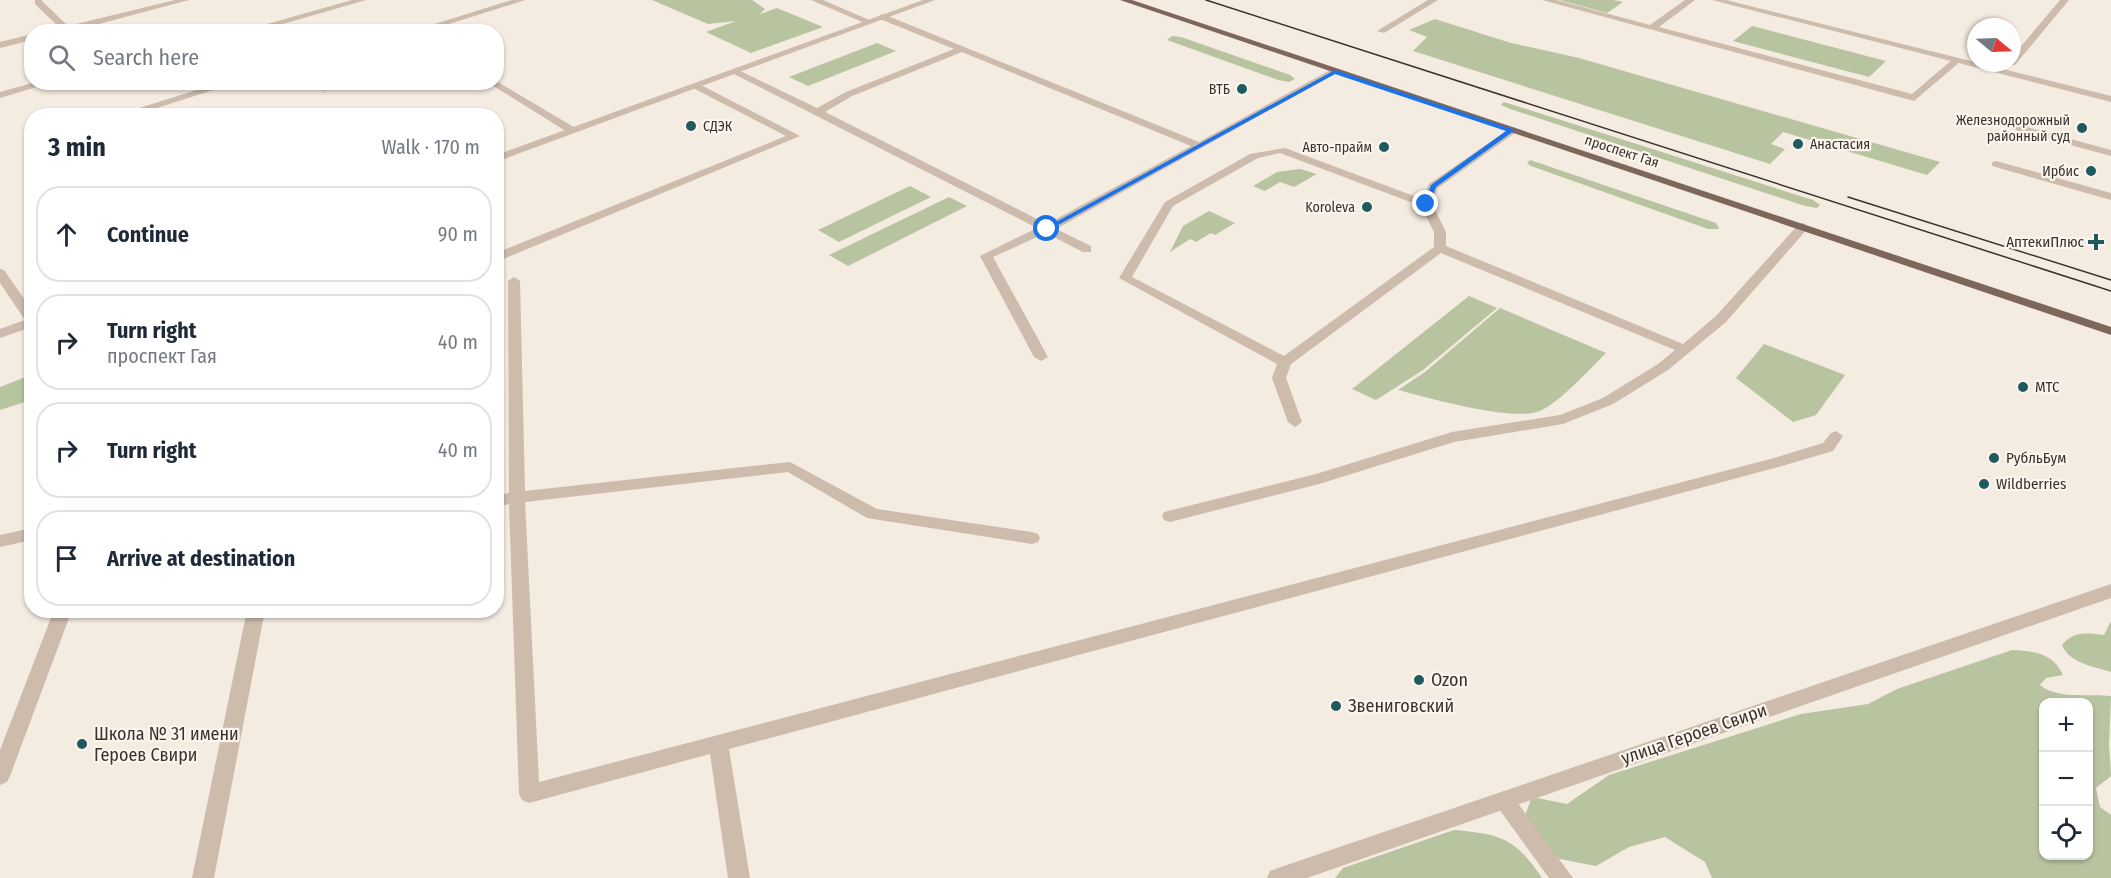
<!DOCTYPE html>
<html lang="en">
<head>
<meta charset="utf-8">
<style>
  :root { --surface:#fff; --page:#f2f2f3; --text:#1f2937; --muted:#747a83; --line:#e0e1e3 }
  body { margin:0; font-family:"Fira Sans Condensed",sans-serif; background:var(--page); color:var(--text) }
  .controls { position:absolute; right:18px; bottom:18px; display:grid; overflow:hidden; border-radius:12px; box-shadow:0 2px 4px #0004 }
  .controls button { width:54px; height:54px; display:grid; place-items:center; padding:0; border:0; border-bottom:2px solid var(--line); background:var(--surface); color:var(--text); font:30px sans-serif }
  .compass { position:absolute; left:1967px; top:18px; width:54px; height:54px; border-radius:50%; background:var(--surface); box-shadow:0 2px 4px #0004; rotate:109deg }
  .stop { position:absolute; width:18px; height:18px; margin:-14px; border:4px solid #1a73e8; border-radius:50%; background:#fff }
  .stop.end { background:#1a73e8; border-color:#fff; box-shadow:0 2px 6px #0008 }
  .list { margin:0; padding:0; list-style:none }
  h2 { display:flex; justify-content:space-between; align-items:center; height:78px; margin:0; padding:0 24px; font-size:26px }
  h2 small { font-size:20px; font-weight:400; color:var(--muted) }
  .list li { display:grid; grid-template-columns:39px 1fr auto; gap:18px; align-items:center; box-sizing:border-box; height:96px; margin:0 12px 12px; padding:0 12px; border:2px solid var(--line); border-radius:24px }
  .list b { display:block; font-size:22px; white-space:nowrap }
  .list p { margin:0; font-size:20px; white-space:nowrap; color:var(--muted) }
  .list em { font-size:20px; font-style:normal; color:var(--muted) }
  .icon { flex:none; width:33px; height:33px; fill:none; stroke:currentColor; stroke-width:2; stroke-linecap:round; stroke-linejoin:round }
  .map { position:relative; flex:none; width:2111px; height:878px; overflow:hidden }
  .search { position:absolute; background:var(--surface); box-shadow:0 2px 4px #0004; left:24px; top:24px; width:480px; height:66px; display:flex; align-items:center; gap:15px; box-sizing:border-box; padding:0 21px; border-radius:24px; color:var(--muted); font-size:22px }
  .panel { position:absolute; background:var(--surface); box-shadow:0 2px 4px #0004; left:24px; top:108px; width:480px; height:510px; border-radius:24px }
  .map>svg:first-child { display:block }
  .green { fill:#b8c4a0; fill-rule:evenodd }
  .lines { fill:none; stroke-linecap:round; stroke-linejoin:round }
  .lane { fill:#cdbbac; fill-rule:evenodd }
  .street { fill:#cdbbac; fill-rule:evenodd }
  .primary { fill:#7d675c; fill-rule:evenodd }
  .tram { stroke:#3b302b; stroke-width:1.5 }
  .route { fill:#1a73e8 }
  .poi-dot { fill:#1f5a5e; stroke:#fbf5ee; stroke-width:2 }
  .labels { text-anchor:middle; stroke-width:4.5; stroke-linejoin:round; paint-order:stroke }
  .far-poi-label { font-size:14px; fill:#3b302b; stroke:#fbf5ee; text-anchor:end }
  .far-street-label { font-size:14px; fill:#3b302b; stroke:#fbf5ee }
  .poi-label { font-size:15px; fill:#3b302b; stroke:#fbf5ee; text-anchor:start }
  .near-poi-label { font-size:18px; fill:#3b302b; stroke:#fbf5ee; text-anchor:start }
  .near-street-label { font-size:18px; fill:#3b302b; stroke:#fbf5ee }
</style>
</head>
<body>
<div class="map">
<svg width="2111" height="878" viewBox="0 0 2111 878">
  <rect width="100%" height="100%" fill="#f4ebe1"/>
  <g class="green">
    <path d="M652,0H752L765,9L760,14L777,8L823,27L751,53L706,32L736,21L708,24Z"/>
    <path d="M1559,0H1614L1623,2L1607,13Z"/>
    <path d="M1435,19L1511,43L1579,58L1940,162L1927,175L1783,132L1771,144L1785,149L1770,164L1413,51L1427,37L1409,30Z"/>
    <path d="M1752,26L1886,61L1869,77L1733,41Z"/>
    <path d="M1172,36L1181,37L1290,75L1295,79L1289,82L1278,80L1167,40Z"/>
    <path d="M877,43L896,51L808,86L789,77Z"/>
    <path d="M1504,102L1813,200L1820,205L1817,208L1805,206L1510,109L1501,105Z"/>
    <path d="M1530,160L1716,223L1719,229H1708L1531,166L1527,163Z"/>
    <path d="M1300,169L1317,174L1294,187L1280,182L1265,191L1253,186L1277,172Z"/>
    <path d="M910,186L931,197L839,242L818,230Z"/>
    <path d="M949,197L967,206L848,266L829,255Z"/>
    <path d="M1209,211L1235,223L1215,235L1211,233L1196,242L1190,239L1170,252L1183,226Z"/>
    <path d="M1469,296L1497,308L1423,370L1376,400L1352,389Z"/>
    <path d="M1500,308L1606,353C1591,368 1558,404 1540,411C1511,422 1430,398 1398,390L1425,372Z"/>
    <path d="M1764,344L1845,375L1816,415L1793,422L1736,378Z"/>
    <path d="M31,375V400L0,410V387Z"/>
    <path d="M2111,621V672C2094,667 2068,662 2062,645C2074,631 2086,633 2104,635Z"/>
    <path d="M2012,650C2033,651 2054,653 2063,675L2046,678L2040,685C2058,700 2089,693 2111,696L2109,745L2111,776L2096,788L2100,807L2111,815V878H1712L1705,862L1665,837L1629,847L1596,866L1555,858L1525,815L1532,797L1567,804L1609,775L1801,714L1868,704L1897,689ZM2044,702H2088V856H2044Z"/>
    <path d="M1454,830C1501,834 1515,838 1542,878H1335L1343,868Z"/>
  </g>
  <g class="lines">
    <g class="lane">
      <path d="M35,0H41L68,26L175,0H189L69,32H52L60,28L35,4Z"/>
      <path d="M352,0H366L255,32H239Z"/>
      <path d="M512,0H525L424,32H409Z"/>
      <path d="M811,0H823L874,22L867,24Z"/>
      <path d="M1428,0H1438L1384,33L1377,31Z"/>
      <path d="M1542,0H1556L1650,25L1685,0H1695L1659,27L1912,94L1953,59L1961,61L1914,101Z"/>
      <path d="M883,14L1199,142L1332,69L1340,71L1056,229L1091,246V252H1083L1046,233L993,257L1048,357L1041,361L1034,357L980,256L1037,228L730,72L738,70L817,108L846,92L954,49L880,19V15ZM962,52L1191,146L1047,224L825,112L852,96Z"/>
      <path d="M32,34V40L0,48V42Z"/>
      <path d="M496,81L577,129L578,131L569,133L487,82Z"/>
      <path d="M36,82H53L0,98V92Z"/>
      <path d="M222,82H238L132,116H114Z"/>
      <path d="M313,82H323L330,89L322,91Z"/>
      <path d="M693,84H699L800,136L496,262V253L786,136L693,88Z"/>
      <path d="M2012,123L2111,150V156L2008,128V124Z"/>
      <path d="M1512,127L1516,128V132L1438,188L1432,204L1446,232V246L1683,344L1716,316L1799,224L1803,223L1809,227L1726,322L1668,370L1613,404L1563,424L1454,442L1319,484L1170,522L1164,520L1162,516L1164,512L1316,474L1452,432L1560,415L1603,398L1658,364L1675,350L1441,253L1291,364L1286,378L1302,422L1295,427L1288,422L1272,378L1277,364L1119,278L1165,202L1250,154L1285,148L1422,199L1429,184ZM1280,153L1421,206L1434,232V247L1284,356L1132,277L1173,206L1258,158Z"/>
      <path d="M1996,161L2111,193V200L1992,166V162Z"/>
      <path d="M0,269L4,270L32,310V327L0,338V329L25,320L0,283Z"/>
      <path d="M514,277L520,281L525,491L790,462L877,509L1032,532L1038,534L1040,538L1038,542L1032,544L867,518L788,472L525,502L539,782L1774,458L1823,443L1831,433L1836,431L1843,436L1833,451L1782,466L729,749L750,878H728L710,754L529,803L522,800L519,794L509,504L496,507V496L509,493L508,281Z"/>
      <path d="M32,528V540L0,547V535Z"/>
      <path d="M54,610H72L10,776L7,782L0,785V750Z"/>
      <path d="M1504,791L1511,794L1573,878H1549L1497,806L1494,800L1497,794Z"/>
    </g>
    <g class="street">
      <path d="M923,0H935L496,162V155Z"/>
      <path d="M1712,0H1726L2111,96V102Z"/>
      <path d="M2060,0H2069L2015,65H2009L2007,63H2012V57Z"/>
      <path d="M2111,584V598L1307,878H1267L1270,871L1278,868Z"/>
      <path d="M247,610H265L214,878H192Z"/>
    </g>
    <path class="primary" d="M1120,0H1132L2111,327V335Z"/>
    <g class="tram">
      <path d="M1206,0L2111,291"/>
      <path d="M1848,197L2111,280"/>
    </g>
  </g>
  <path class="route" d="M1335,70L1515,130L1436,187L1429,205H1424L1431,185L1506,131L1335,74L1049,230L1043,229Z"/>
  <g class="poi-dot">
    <circle cx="1242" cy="89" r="6"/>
    <circle cx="691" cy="126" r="6"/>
    <circle cx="2082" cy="128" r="6"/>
    <circle cx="1798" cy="144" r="6"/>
    <circle cx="1384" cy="147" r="6"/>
    <circle cx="2091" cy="171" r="6"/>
    <circle cx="1367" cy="207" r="6"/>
    <path d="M2093 233h6v6h6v6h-6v6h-6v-6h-6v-6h6z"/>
    <circle cx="2023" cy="387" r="6"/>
    <circle cx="1994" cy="458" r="6"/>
    <circle cx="1984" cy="484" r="6"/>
    <circle cx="1419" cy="680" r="6"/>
    <circle cx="1336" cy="706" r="6"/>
    <circle cx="82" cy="744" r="6"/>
  </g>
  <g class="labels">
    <g class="far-poi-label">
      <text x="1230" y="94">ВТБ</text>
      <text x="2070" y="125">Железнодорожный<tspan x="2070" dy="16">районный суд</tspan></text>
      <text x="703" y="131" text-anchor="start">СДЭК</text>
      <text x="1810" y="149" text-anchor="start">Анастасия</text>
      <text x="1372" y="152">Авто-прайм</text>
      <text x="2079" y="176">Ирбис</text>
      <text x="1355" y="212">Koroleva</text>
    </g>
    <g class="far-street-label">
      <text transform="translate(1622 151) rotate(18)" y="5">проспект Гая</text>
    </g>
    <g class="poi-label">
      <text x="2084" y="247" text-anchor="end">АптекиПлюс</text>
      <text x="2035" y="392">МТС</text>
      <text x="2006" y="463">РубльБум</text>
      <text x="1996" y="489">Wildberries</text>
    </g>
    <g class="near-poi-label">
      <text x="1431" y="686">Ozon</text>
      <text x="1348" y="712">Звениговский</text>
      <text x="94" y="740">Школа № 31 имени<tspan x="94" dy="21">Героев Свири</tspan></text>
    </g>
    <g class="near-street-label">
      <text transform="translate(1694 734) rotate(-19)" y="6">улица Героев Свири</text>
    </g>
  </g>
</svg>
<div class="controls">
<button>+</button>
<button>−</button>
<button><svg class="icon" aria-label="locate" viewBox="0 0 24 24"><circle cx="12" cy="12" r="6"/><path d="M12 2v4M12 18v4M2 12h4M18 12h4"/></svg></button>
</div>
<svg class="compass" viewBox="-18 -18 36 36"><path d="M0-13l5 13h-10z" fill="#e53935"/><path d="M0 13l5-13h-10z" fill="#747a83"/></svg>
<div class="stop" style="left:1047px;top:229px"></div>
<div class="stop end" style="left:1426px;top:204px"></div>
<div class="search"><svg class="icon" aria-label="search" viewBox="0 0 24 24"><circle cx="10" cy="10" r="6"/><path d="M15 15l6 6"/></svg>Search here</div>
<section class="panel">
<h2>3 min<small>Walk · 170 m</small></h2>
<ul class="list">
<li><svg class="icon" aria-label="ahead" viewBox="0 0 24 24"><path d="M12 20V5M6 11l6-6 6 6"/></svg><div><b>Continue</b></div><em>90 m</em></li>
<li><svg class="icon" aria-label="right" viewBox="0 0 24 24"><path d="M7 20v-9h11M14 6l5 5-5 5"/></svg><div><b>Turn right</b><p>проспект Гая</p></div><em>40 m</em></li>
<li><svg class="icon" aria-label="right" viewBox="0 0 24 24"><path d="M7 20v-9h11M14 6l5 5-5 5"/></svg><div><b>Turn right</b></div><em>40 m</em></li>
<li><svg class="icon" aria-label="arrive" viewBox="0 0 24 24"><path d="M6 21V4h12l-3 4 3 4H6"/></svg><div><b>Arrive at destination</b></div></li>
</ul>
</section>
</div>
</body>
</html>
